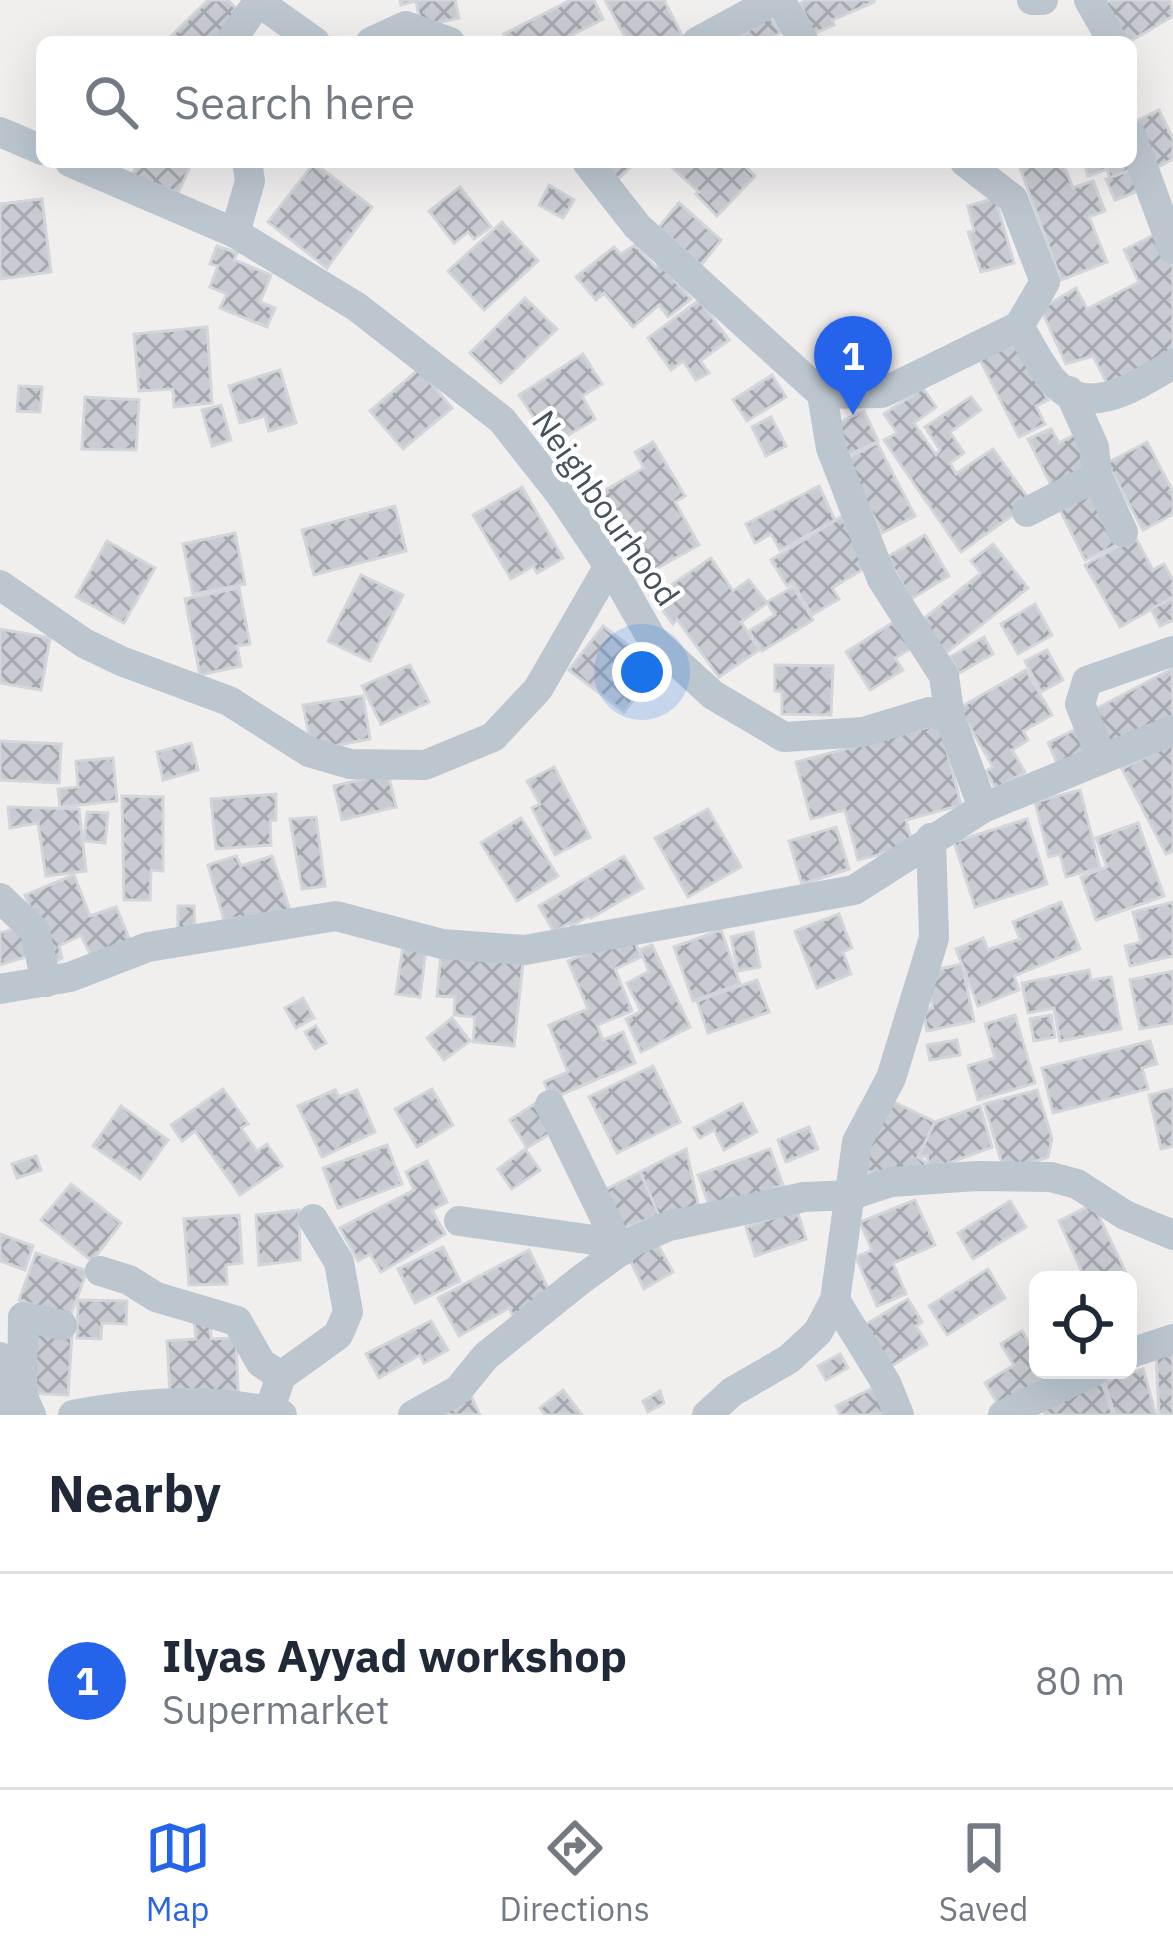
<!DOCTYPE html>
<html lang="en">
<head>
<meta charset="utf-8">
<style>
  :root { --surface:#fff; --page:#f6f6f7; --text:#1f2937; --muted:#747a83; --line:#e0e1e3; --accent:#2563eb }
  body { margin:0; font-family:"IBM Plex Sans",sans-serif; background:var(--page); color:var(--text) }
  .controls { position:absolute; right:36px; bottom:36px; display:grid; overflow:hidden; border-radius:18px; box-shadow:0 12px 48px #0002 }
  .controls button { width:108px; height:108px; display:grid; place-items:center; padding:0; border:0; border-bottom:3px solid var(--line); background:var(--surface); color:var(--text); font:60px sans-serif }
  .you { position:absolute; left:642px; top:672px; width:42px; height:42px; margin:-30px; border:9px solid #fff; border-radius:50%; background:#1a73e8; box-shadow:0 0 0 18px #1a73e833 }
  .badge { display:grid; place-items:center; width:78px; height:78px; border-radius:50%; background:var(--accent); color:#fff; font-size:39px; font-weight:700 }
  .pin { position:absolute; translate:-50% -99px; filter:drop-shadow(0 3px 6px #0008) }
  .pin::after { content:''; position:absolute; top:63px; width:42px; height:36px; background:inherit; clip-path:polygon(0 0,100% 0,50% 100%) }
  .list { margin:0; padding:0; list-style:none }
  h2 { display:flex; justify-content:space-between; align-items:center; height:156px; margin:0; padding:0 48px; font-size:51px }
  h2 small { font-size:39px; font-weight:400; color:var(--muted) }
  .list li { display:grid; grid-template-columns:78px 1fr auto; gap:36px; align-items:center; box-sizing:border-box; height:216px; padding:0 48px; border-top:3px solid var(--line) }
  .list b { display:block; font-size:45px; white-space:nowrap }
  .list p { margin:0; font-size:39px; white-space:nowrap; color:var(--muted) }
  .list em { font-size:39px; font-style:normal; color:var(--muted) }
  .icon { flex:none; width:66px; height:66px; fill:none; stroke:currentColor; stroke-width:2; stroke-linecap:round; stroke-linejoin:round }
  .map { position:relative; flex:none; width:1173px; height:1415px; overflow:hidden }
  .search { position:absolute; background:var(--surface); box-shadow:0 12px 48px #0002; left:36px; right:36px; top:36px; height:132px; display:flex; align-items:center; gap:30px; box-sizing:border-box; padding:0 42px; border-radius:18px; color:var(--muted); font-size:45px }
  .sheet { height:372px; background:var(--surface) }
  nav { display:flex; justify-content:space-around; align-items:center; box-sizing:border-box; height:168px; border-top:3px solid var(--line); background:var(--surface); font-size:33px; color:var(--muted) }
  nav a { display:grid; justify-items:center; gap:6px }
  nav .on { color:var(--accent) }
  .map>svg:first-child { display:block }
  .building { fill:url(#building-cross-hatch); stroke:#d2d5da; stroke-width:3 }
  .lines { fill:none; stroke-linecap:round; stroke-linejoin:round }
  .minor { stroke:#bbc6cf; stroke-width:30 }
  .labels { text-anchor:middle; stroke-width:9; stroke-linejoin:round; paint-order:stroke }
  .street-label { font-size:33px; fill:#45525d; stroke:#fff }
</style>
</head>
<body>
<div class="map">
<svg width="1173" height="1415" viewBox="0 0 1173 1415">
  <defs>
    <pattern id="building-cross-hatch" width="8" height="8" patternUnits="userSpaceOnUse" patternTransform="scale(3)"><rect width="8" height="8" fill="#c8cbd1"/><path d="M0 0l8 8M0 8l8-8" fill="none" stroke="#a4a7ad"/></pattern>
  </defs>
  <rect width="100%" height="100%" fill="#f1eeee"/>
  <g class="building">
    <path d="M208,0H228L243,16L216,42H165Z"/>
    <path d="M400,0H455L459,18L421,27L416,1L401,5Z"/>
    <path d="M571,0H594L603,19L564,39L566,42H508L504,34Z"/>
    <path d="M605,0H664L684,39L628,42Z"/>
    <path d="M808,0H874V2L832,20L834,25L813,34L800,3Z"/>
    <path d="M1110,0H1170L1173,16L1129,42H1122L1101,5Z"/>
    <path d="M768,15L781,32L768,42H746L741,36Z"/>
    <path d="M1159,110L1173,139V159L1149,172L1133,122Z"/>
    <path d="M138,162H192L178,193L132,175Z"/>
    <path d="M603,162H636L618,179Z"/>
    <path d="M666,162H741L755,176L717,216L696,194L699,192Z"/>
    <path d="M1018,162H1063L1073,188L1093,181L1105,211L1089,217L1107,262L1061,280Z"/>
    <path d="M1084,162H1131L1136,168L1110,178L1107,169L1088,176Z"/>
    <path d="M314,163L372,207L327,268L268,222Z"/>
    <path d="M1136,168L1143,189L1115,200L1106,179Z"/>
    <path d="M549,185L574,200L563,218L539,205Z"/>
    <path d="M460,187L491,227L474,239L468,232L454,243L429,211Z"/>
    <path d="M995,198L1014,263L981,272L968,232L974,231L968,206Z"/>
    <path d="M42,199L51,272L0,279V204Z"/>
    <path d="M679,203L721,240L701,265L659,227Z"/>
    <path d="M502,222L538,261L484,310L448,271Z"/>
    <path d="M1156,234L1173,267V357L1107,383L1093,356L1066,364L1041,309L1076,288L1087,309L1139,282L1124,250Z"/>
    <path d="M635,245L655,267L660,264L691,299L668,317L659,305L633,327L604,293L596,300L576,277L614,247L621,254Z"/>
    <path d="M217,246L237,253L234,260L271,275L260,302L275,308L267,327L220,308L227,294L210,287L218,266L210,264Z"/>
    <path d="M525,298L557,329L501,383L470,353Z"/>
    <path d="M699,300L729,340L700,361L709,373L696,380L683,361L671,370L648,338Z"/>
    <path d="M207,327L212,403L174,407L173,389L139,391L134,334Z"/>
    <path d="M1018,341L1048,400L1036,406L1045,424L1019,437L980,360Z"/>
    <path d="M583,354L602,384L582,396L595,419L552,445L519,395Z"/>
    <path d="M419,369L452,408L403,449L370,411Z"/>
    <path d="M280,370L296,423L269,431L265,416L240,423L229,386Z"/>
    <path d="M772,375L786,397L747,421L733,400Z"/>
    <path d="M19,386L42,387L40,412L17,411Z"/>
    <path d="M923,388L936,407L914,423L936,455L940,450L925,427L971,397L981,410L950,432L964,453L950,463L956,474L993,449L1031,502L961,552L884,440L897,433L884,414Z"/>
    <path d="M85,397L139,400L136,450L82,449Z"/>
    <path d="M221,405L231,440L212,446L202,410Z"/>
    <path d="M864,411L878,441L846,456L831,426Z"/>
    <path d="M771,417L786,446L766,456L752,427Z"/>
    <path d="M1051,429L1059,443L1077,433L1093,467L1053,489L1028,439Z"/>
    <path d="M653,442L685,496L675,502L699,545L645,575L600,493L644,468L635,452Z"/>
    <path d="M1147,442L1173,492V514L1143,530L1107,463Z"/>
    <path d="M877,443L915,516L882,533L845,460Z"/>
    <path d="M819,486L835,520L780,550L771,534L755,543L746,524Z"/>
    <path d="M522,487L563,558L537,573L533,566L511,579L473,515Z"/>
    <path d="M1096,492L1121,543L1085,560L1060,510Z"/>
    <path d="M395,506L406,551L314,575L302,530Z"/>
    <path d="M841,517L870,565L832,588L839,599L812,615L793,583L787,586L771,560Z"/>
    <path d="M235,533L245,584L193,594L183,544Z"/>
    <path d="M925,535L949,576L911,599L887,557Z"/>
    <path d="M1135,537L1153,570L1164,564L1173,580V597L1120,627L1085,565Z"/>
    <path d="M107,541L155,568L124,623L76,597Z"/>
    <path d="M993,544L1028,588L946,653L921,621L981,573L971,561Z"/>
    <path d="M711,558L733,591L749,580L767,603L741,622L759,650L719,677L677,619L673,624L653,597Z"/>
    <path d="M361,575L403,595L370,661L328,641Z"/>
    <path d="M793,587L813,620L762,651L749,631L775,615L767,602Z"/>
    <path d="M239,588L250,644L237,646L241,666L200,675L185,599Z"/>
    <path d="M1173,598V620L1160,626L1151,609Z"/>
    <path d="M1035,604L1052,635L1018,654L1001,624Z"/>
    <path d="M897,620L914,647L895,658L903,670L870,690L846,652Z"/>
    <path d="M603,626L658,668L624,712L569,670Z"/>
    <path d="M0,629L50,638L41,690L0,683Z"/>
    <path d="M984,637L993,654L959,673L950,657Z"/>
    <path d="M1047,650L1063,680L1041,692L1025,661Z"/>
    <path d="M410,665L429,702L381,724L362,686Z"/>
    <path d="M775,665L833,666L831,715L782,714V692L775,691Z"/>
    <path d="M1172,669L1173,718L1110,751L1090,712Z"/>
    <path d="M1026,670L1052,715L1023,731L1028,740L1012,750L1025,772L996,789L986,771L993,767L959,708Z"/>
    <path d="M363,696L370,739L312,750L303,705Z"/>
    <path d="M940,724L961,805L906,820L913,846L858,860L845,810L811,819L796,762Z"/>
    <path d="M1082,726L1093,751L1060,769L1048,743Z"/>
    <path d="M0,741L61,744L59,783L0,780Z"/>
    <path d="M191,743L198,770L163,780L157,752Z"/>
    <path d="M1173,743V851L1166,854L1122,769Z"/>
    <path d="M113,758L117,801L60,807L58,789L78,787L76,761Z"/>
    <path d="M554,767L590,837L555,855L532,808L540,804L527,781Z"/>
    <path d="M388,773L396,807L342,820L334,786Z"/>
    <path d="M1080,790L1100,868L1066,877L1060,854L1049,857L1035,802Z"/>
    <path d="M276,794V820L270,821L271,845L216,849L211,799Z"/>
    <path d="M122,796L163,797V871L151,870L150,900H124Z"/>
    <path d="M8,807L79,809L86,871L46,876L38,823L10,828Z"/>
    <path d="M708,809L741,867L688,897L655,838Z"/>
    <path d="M87,812L108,813L105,843L84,841Z"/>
    <path d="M316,817L325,886L302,889L290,819Z"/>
    <path d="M521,818L558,876L517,901L481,843Z"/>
    <path d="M1027,819L1047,884L975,907L954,842Z"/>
    <path d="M1138,823L1164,896L1096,920L1081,877L1107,867L1096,838Z"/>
    <path d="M836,827L849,869L802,884L789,841Z"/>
    <path d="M236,856L241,866L272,856L290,910L224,920L208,865Z"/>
    <path d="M624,856L643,888L591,918L589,916L571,926L569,923L554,932L539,906Z"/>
    <path d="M74,875L90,916L116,907L132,945L94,962L81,935L59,946L62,958L53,963L25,895Z"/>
    <path d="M1061,902L1080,949L1014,976L1019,990L978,1006L956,949L983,938L988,950L1020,939L1013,922Z"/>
    <path d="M1173,902V956L1130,966L1125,946L1141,942L1133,912Z"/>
    <path d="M178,906H194L195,929H178Z"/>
    <path d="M839,914L852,948L843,952L851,974L817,988L795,931Z"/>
    <path d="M26,925L35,954L0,965V933Z"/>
    <path d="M721,930L740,984L693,1001L674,947Z"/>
    <path d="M753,932L760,967L738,971L731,937Z"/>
    <path d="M632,935L641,957L615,969L632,1011L597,1025L603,1040L623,1032L635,1063L551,1099L544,1082L568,1072L549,1025L588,1009L568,961Z"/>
    <path d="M652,945L690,1027L641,1052L626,1019L641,1011L627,983L649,971L640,950Z"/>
    <path d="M403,946L426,949L420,997L396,994Z"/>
    <path d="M441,954L523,962L514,1046L473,1042L475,1017L454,1015L455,997L437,996Z"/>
    <path d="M962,964L974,1021L927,1031L923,1010L933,1008L926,972Z"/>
    <path d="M1089,970L1091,980L1111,977L1121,1029L1060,1041L1054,1008L1028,1013L1022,983Z"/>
    <path d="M1173,971V1023L1140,1029L1130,980Z"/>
    <path d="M757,980L769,1012L708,1033L697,1001Z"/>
    <path d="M303,998L314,1018L296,1028L285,1008Z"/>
    <path d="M1015,1015L1035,1083L978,1100L968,1066L995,1058L985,1024Z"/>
    <path d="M1051,1015L1055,1037L1034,1041L1030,1019Z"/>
    <path d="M452,1018L470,1041L444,1060L427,1038Z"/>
    <path d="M316,1026L326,1043L315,1049L305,1032Z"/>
    <path d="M957,1040L960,1055L930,1060L927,1045Z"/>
    <path d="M1150,1041L1157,1064L1142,1068L1148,1089L1053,1113L1042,1068Z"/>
    <path d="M653,1066L680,1122L617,1153L589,1097Z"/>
    <path d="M223,1089L248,1124L241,1128L257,1151L267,1144L282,1166L240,1195L195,1131L182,1141L171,1125Z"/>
    <path d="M432,1089L453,1125L417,1147L395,1109Z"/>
    <path d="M1173,1089V1146L1161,1149L1149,1095Z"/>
    <path d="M335,1090L339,1097L357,1090L375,1132L322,1157L298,1106Z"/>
    <path d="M1037,1090L1052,1138L1048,1157L1011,1170L1003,1167L984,1104Z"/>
    <path d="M894,1102L935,1122L918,1157L926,1163L920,1174L891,1178L867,1171L861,1160Z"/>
    <path d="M536,1103L554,1131L527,1148L510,1120Z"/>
    <path d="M742,1103L757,1132L724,1150L714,1130L700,1138L694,1128Z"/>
    <path d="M121,1106L168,1140L140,1179L93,1146Z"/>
    <path d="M980,1106L992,1147L930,1170L927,1156L918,1157L935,1122Z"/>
    <path d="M809,1127L818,1149L786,1162L778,1140Z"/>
    <path d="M387,1145L402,1184L338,1208L323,1168Z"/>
    <path d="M525,1149L540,1170L512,1189L498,1169Z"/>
    <path d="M686,1149L699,1208L659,1216L640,1172Z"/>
    <path d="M770,1149L783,1185L712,1213L698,1175Z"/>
    <path d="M36,1156L41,1170L17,1178L12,1164Z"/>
    <path d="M427,1161L447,1202L432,1210L445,1234L381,1272L370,1254L358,1261L340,1228L414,1190L406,1172Z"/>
    <path d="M640,1172L659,1216L623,1228L605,1190Z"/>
    <path d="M71,1184L121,1223L92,1261L41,1220Z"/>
    <path d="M915,1200L935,1245L893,1263L906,1294L877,1306L856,1257L872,1250L860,1222Z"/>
    <path d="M1010,1201L1026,1227L973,1259L958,1233Z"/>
    <path d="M1093,1204L1129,1279L1127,1280H1065L1082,1272L1059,1221Z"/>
    <path d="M299,1210L300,1260L259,1265L256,1215Z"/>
    <path d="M797,1210L806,1239L755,1256L746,1227Z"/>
    <path d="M239,1215L242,1263L226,1265L227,1284L189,1285L184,1219Z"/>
    <path d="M0,1234L33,1246L25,1270L0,1261Z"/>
    <path d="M657,1243L673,1272L644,1289L629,1258Z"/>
    <path d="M443,1247L460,1281L415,1303L398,1269Z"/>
    <path d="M529,1250L553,1298L514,1318L509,1308L459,1336L438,1298Z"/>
    <path d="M36,1253L87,1271L70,1317L19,1300Z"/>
    <path d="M988,1269L1005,1298L947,1335L929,1306Z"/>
    <path d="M908,1299L922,1322L916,1326L927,1344L888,1368L863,1326Z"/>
    <path d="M78,1300L127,1301L126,1324L102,1323L101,1339L77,1338Z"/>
    <path d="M210,1319L211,1339L236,1338L238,1391L170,1394L167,1341L196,1339L194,1320Z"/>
    <path d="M431,1321L448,1350L424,1363L420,1355L379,1378L366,1354Z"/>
    <path d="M1022,1331L1038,1358V1370H1046L1049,1376L1000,1407L985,1383L1014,1365L1001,1344Z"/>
    <path d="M28,1332L72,1334L68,1395L25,1393Z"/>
    <path d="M1173,1349V1415H1159L1156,1350Z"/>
    <path d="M840,1354L848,1368L826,1380L818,1366Z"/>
    <path d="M1143,1369L1156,1415H1115L1104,1381Z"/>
    <path d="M1102,1383L1113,1415H1045L1042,1403Z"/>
    <path d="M873,1388L887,1415H840L836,1406Z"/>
    <path d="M563,1390L582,1415H545L540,1408Z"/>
    <path d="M660,1391L664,1403L648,1412L643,1401Z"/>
    <path d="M469,1392L480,1415H428Z"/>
  </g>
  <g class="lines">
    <g class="minor">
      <path d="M256,0L315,42"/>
      <path d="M780,0L804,42"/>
      <path d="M1032,0H1043"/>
      <path d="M1089,0L1113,42"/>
      <path d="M230,42L258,2"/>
      <path d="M371,42L406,26L450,42"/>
      <path d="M697,42L774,0"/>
      <path d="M0,132L42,150"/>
      <path d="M1131,135L1173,249"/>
      <path d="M70,162L235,233L357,307L502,420L561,495L619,581L652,639L713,695L784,737L863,732L929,712L950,718L983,808"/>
      <path d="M587,162L637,226L822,394L831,448L882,579L944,676L950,718"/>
      <path d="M965,162L1013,199L1045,282L1019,326C1030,344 1040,366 1054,382C1088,420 1139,384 1173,364"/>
      <path d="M235,233L250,181L247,162"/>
      <path d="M1069,391L1094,447L1097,476L1123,532"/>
      <path d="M822,394L882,393L1019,326"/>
      <path d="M1027,512L1097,476"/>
      <path d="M0,585L84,643L121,661L229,701L309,752L350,764L425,765L493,737L538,689L609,566"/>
      <path d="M1102,759L1080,704L1087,681L1173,651"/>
      <path d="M0,898L35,931L46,982"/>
      <path d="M0,989L70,977L148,947L336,916L442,944L525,950L854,890L983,808L1173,730"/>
      <path d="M550,1105L621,1251"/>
      <path d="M459,1221L594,1240L621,1251"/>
      <path d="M100,1271L129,1280L156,1297L237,1321L261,1363L281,1376"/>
      <path d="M835,1300L886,1383L899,1415"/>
      <path d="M1128,1354L1173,1339"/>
      <path d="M0,1357L6,1405"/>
      <path d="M269,1411L281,1376L338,1335L348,1312L339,1262L313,1219"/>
      <path d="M31,1415L22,1395L23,1317L62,1325"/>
      <path d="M73,1415C141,1402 215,1396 282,1415"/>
      <path d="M413,1415L458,1390L486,1356L579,1281L634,1241L669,1226L804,1197L851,1195L891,1182L976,1176L1051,1177L1077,1184L1125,1215L1173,1235"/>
      <path d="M707,1415L732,1392L789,1359L818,1332L835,1300L857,1142L891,1078L934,938L931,838"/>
      <path d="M1003,1415L1096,1370"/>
    </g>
  </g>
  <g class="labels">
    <g class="street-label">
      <text transform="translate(606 508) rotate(55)" y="12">Neighbourhood</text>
    </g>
  </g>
</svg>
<div class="controls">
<button><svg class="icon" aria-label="locate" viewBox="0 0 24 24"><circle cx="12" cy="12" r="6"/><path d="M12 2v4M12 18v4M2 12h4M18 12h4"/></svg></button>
</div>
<div class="you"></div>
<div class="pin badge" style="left:853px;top:415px">1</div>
<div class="search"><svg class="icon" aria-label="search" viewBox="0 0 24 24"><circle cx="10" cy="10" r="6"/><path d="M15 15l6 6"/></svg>Search here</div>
</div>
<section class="sheet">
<h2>Nearby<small></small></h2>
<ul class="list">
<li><span class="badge">1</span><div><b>Ilyas Ayyad workshop</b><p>Supermarket</p></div><em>80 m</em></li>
</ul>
</section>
<nav>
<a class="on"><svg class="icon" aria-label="map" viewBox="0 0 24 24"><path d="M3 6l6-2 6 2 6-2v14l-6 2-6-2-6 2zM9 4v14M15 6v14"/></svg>Map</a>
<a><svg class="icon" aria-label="directions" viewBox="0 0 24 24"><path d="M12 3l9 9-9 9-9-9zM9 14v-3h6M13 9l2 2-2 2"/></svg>Directions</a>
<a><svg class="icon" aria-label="saved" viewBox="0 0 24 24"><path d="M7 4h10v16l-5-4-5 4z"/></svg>Saved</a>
</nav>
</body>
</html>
